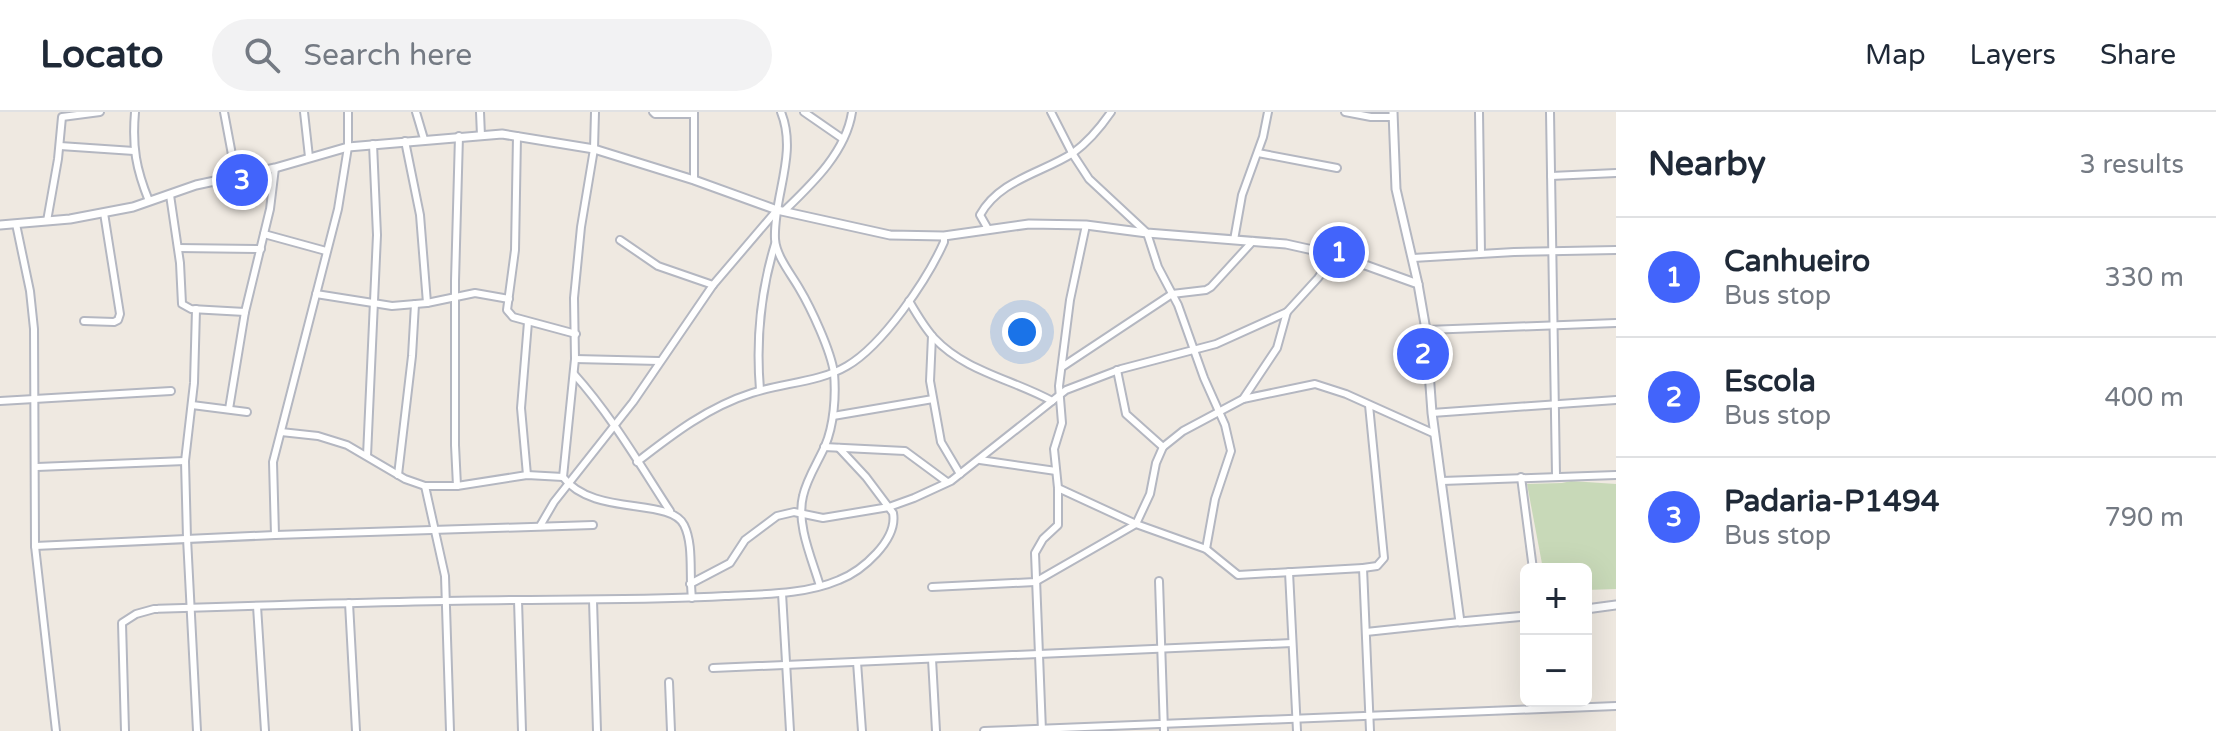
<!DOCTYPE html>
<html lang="en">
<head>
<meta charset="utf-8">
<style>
  :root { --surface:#fff; --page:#f2f2f3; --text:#1f2937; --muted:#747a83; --line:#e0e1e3; --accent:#4264fb }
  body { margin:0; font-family:"Varela Round",sans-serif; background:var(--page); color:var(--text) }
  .controls { position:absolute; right:24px; bottom:24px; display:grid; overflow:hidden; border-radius:12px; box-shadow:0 8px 32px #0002 }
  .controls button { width:72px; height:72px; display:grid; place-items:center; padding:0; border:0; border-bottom:2px solid var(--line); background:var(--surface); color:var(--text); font:40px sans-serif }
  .you { position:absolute; left:1022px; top:220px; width:28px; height:28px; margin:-20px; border:6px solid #fff; border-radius:50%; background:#1a73e8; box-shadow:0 0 0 12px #1a73e833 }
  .badge { display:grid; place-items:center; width:52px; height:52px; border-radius:50%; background:var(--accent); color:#fff; font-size:26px; font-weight:700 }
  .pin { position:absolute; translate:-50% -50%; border:4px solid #fff; box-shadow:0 2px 8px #0006 }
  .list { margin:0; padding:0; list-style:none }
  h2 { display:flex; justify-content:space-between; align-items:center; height:104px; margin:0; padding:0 32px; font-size:34px }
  h2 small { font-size:26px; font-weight:400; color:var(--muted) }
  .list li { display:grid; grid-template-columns:52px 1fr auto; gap:24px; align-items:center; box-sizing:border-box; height:120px; padding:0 32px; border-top:2px solid var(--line) }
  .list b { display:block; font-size:30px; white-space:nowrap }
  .list p { margin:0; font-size:26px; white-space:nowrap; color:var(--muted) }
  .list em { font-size:26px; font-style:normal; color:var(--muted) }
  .icon { flex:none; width:44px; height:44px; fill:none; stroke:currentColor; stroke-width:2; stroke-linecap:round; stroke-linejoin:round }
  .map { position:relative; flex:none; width:1616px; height:619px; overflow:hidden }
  header { display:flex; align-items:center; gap:48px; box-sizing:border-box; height:112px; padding:0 40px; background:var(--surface); border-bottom:2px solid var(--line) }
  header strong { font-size:38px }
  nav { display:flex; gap:44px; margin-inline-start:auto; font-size:28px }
  .search { width:560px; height:72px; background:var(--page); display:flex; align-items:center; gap:20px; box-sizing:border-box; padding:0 28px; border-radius:44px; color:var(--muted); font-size:30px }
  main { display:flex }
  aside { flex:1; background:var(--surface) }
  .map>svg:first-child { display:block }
  .cemetery { fill:#c8d9b8 }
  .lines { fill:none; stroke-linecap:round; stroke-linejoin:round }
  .minor-casing { stroke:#b4b7c1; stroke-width:10 }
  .tertiary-casing { stroke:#b4b7c1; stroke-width:11 }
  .minor { stroke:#fff; stroke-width:6 }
  .tertiary { stroke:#fff; stroke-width:7 }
</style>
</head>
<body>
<header>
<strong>Locato</strong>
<div class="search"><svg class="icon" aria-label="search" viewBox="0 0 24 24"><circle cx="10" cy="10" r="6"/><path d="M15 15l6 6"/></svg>Search here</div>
<nav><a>Map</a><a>Layers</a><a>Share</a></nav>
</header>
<main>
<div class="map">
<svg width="1616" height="619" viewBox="0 0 1616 619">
  <rect width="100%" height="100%" fill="#efe9e1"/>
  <path class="cemetery" d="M1571,369L1616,372V477L1586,478V457H1543L1527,372L1562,371Z"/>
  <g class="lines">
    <g class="minor-casing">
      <g id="minor">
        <path d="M135,0C132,35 136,57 149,89"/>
        <path d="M224,0L236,64"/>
        <path d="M304,0L309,45"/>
        <path d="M416,0L424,27"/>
        <path d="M480,0L481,24"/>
        <path d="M653,0L655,2H694"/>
        <path d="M781,0C798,42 773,85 775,127C776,144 791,162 799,176C811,196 831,239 834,261C836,284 834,313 825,334C818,350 807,366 803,384C796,412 812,447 820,474"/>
        <path d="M804,0L843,27"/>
        <path d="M1051,0L1072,41L1089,67L1147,121L1158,155L1178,193L1204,266L1225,313L1231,339L1215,387L1206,437"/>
        <path d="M1345,0L1371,5H1392"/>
        <path d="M1479,0L1481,141"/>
        <path d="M1550,0L1556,363"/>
        <path d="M517,24L515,138L507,198L513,205L576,222"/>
        <path d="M405,29L420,103L427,191"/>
        <path d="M60,34L134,39"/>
        <path d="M1258,41L1337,56"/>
        <path d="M1551,64L1616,61"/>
        <path d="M694,68V0"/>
        <path d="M170,83L180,151L182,192L191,197L245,200"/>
        <path d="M784,99C812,72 846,40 852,0"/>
        <path d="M47,109L58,47L62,5L100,0"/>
        <path d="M16,112L30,179L34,217L35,434L56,619"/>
        <path d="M988,117L980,103C999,68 1042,61 1073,41C1088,30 1100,16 1111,0"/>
        <path d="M264,122L326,139"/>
        <path d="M620,128L658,154L713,173"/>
        <path d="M1234,128L1242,83L1263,25L1268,0"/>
        <path d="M178,136L261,137"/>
        <path d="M1413,146L1514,140L1616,138"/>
        <path d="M316,182L392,194L427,191L475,181L509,187"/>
        <path d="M909,189C916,201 924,215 934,226C966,260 1012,267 1052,289"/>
        <path d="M196,197L194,271L185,349L187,426L197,619"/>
        <path d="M84,209L114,210L118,208L120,202L104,101"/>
        <path d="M1426,218L1616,211"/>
        <path d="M932,224L930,269L941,330L960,362"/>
        <path d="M575,247L659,249"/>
        <path d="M1062,255L1172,182L1206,178L1211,175L1253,129"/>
        <path d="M1117,258L1126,302L1163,335"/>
        <path d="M574,262C611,303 640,353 670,399"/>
        <path d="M760,278C756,230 761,178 775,132"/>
        <path d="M1243,287L1315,272L1346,282L1435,322"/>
        <path d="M0,289L171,279"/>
        <path d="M192,293L247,300"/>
        <path d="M229,297L245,200L270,97L275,56"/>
        <path d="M1432,301L1616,288"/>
        <path d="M833,304L933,287"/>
        <path d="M281,320L318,324L347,333L405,367L425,374H457L527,363L563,365C593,405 670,385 684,413C694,433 689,463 692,486"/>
        <path d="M824,335L905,339L947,370"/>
        <path d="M367,344L377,123L373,32"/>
        <path d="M980,348L1056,359"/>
        <path d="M637,350C673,322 708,295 752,281C782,271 820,270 847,254C883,233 927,168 944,130V124"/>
        <path d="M37,355L185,349"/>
        <path d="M398,363L412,244L415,192"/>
        <path d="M527,363L521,296L528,210"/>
        <path d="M563,365L575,247L574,186L581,115L594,37L595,0"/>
        <path d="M1521,365L1533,457"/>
        <path d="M1442,369L1616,363"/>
        <path d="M425,374L445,464L450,619"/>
        <path d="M457,374L455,333V169L459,24"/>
        <path d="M1058,376L1136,412L1206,437L1238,463L1363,456L1370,619"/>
        <path d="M540,414L554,390L633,290L713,173L777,98"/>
        <path d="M275,423L273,350L338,97L348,35V0"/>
        <path d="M35,434L275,423L593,413"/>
        <path d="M1363,456L1377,454L1384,446L1369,293"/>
        <path d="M1289,460L1297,619"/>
        <path d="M1159,469L1164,619"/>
        <path d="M690,472L730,451L745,428L777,404L794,400L823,406L889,395L914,386L951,369L1066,278L1121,257L1216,232L1287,200L1318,166L1334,143"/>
        <path d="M932,475L1035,470L1136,412L1150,382L1156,351L1163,335L1183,319L1243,287L1277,236L1287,200"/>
        <path d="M782,481L790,619"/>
        <path d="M518,488L522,619"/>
        <path d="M593,488L597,619"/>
        <path d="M349,491L356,619"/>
        <path d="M257,494L265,619"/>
        <path d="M1366,520L1460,510"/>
        <path d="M932,547L936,619"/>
        <path d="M857,550L862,619"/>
        <path d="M713,556L1292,531"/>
        <path d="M669,570L671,619"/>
        <path d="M125,619L122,511L136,502L154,497C276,493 397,489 519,488C588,487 656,488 725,484C763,482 804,483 839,468C862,459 898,428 893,401L866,365L839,336"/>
        <path d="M984,619L1616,594"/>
        <path d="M1042,619L1035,441L1043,427L1058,413V376L1054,337L1062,311L1059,274L1070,188L1086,113"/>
      </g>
    </g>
    <g class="tertiary-casing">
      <g id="tertiary">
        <path d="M1393,0L1396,77L1418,172"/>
        <path d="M0,113L70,107L133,95L196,73L275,56L348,35L502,22L594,37L694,68L777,98L890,123L944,124L1029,112L1086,113L1147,121L1286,132L1340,144L1418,172L1426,218L1432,301L1460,510L1526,504"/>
        <path d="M1586,497L1616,493"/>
      </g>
    </g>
    <use href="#minor" class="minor"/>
    <use href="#tertiary" class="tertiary"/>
  </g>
</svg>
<div class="controls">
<button>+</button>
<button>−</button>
</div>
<div class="you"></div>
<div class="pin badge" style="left:1339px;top:140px">1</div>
<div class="pin badge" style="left:1423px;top:242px">2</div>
<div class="pin badge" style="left:242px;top:68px">3</div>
</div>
<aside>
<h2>Nearby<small>3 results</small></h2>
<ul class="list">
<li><span class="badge">1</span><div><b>Canhueiro</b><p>Bus stop</p></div><em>330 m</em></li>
<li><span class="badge">2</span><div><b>Escola</b><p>Bus stop</p></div><em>400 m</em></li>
<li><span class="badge">3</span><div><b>Padaria-P1494</b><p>Bus stop</p></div><em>790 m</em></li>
</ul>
</aside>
</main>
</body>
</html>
